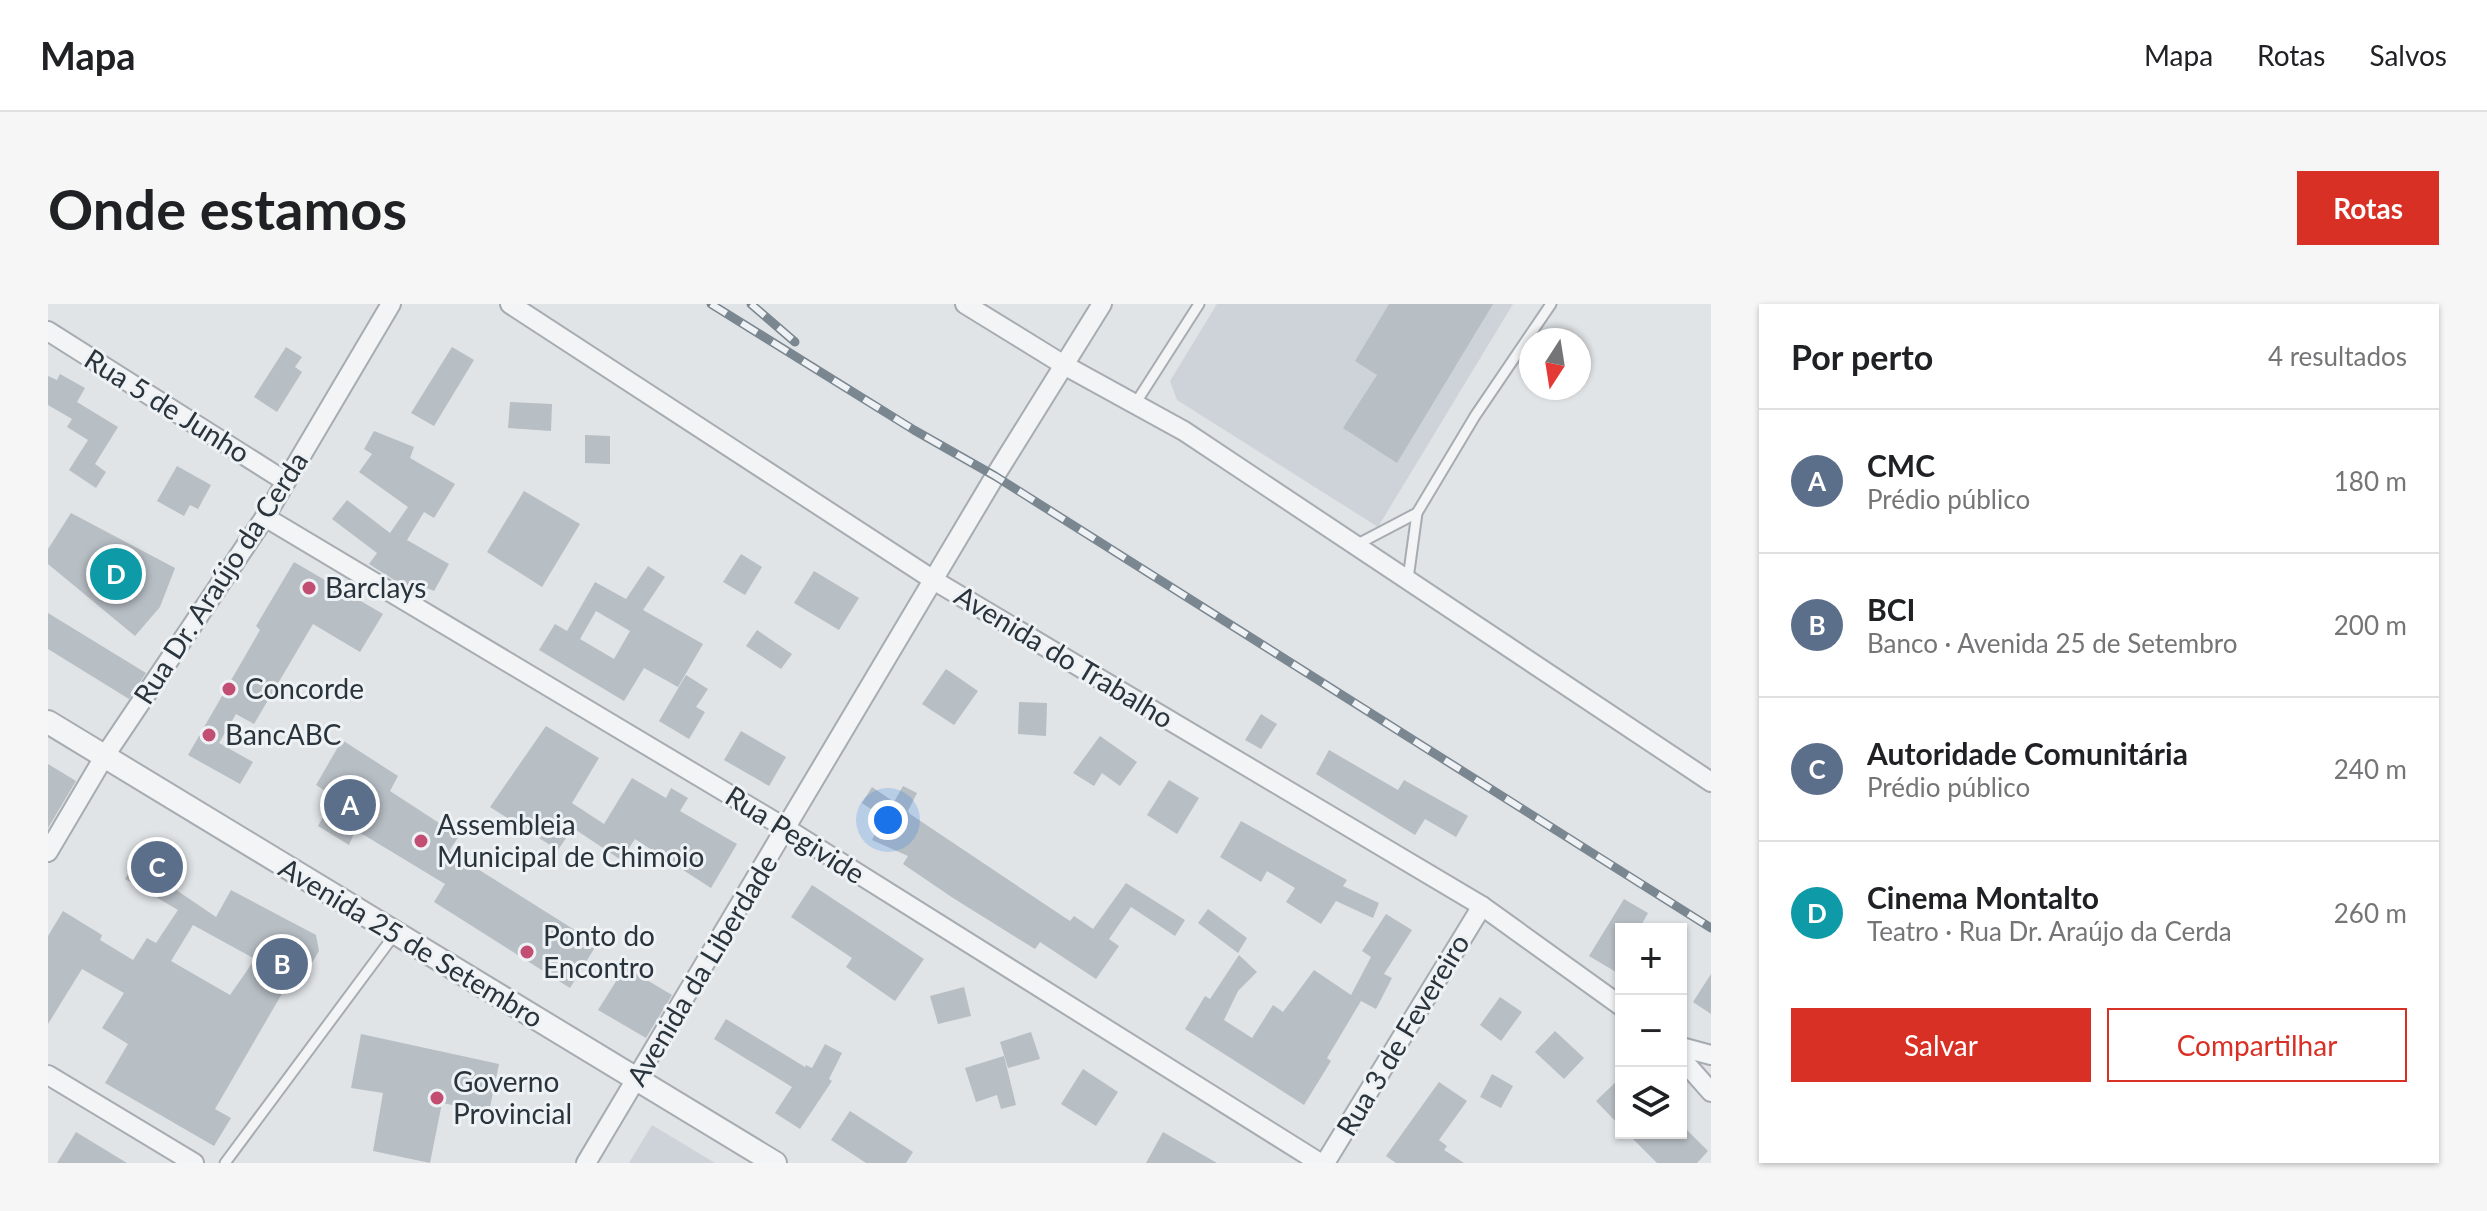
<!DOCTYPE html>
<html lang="pt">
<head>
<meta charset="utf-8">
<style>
  :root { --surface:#fff; --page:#f6f6f6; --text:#202124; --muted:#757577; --line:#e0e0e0; --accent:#d93025 }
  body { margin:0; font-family:Lato,sans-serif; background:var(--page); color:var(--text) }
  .controls { position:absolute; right:24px; bottom:24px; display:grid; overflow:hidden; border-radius:0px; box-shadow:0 2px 6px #0004 }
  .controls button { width:72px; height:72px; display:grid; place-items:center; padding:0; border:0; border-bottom:2px solid var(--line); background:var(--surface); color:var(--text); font:40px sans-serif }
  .compass { position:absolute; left:1471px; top:24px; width:72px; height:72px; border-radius:50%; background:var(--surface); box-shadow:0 2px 6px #0004; rotate:192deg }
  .you { position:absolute; left:840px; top:516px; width:28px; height:28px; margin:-20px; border:6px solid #fff; border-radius:50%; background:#1a73e8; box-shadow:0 0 0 12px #1a73e833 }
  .badge { display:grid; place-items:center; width:52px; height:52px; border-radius:50%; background:var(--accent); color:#fff; font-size:26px; font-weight:700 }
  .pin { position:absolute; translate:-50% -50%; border:4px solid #fff; box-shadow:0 2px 8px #0006 }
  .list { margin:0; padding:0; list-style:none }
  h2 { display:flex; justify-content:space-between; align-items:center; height:104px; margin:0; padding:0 32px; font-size:34px }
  h2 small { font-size:26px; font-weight:400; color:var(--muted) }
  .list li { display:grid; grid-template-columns:52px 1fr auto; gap:24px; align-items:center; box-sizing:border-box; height:144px; padding:0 32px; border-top:2px solid var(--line) }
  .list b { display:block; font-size:30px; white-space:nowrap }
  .list p { margin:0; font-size:26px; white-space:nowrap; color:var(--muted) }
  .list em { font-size:26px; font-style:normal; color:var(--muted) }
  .actions { display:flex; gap:16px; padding:24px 32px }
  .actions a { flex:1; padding:18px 0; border:2px solid var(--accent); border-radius:0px; text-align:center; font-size:28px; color:var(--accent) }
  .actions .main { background:var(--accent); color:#fff }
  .icon { flex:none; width:44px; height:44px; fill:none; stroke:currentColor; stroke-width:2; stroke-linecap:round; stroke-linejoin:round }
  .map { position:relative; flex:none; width:1663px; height:859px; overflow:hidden; border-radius:0px }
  header { display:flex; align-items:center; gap:48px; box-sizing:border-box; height:112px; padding:0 40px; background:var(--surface); border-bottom:2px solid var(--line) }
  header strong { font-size:38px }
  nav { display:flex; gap:44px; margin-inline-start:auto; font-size:28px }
  .intro { display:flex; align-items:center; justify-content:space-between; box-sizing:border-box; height:192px; padding:0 48px }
  h1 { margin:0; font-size:56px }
  .button { padding:20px 36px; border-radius:0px; background:var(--accent); color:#fff; font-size:28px; font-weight:700 }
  main { display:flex; gap:48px; padding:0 48px }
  aside { flex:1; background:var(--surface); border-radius:0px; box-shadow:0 2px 6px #0004 }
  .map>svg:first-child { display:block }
  .built { fill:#ced3d9 }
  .building { fill:#b7bec4; fill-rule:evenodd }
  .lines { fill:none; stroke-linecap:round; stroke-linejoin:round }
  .service-casing { stroke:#a6acb1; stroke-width:13 }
  .minor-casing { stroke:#a6acb1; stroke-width:22 }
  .tertiary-casing { stroke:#a6acb1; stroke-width:26 }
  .service { stroke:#f2f4f6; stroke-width:9 }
  .minor { stroke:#f2f4f6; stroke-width:18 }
  .tertiary { stroke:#f2f4f6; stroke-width:22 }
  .rail-casing { stroke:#7a8690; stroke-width:9 }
  .rail { stroke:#eff2f5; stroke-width:6; stroke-dasharray:18; stroke-linecap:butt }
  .poi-dot { fill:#c34e73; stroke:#eff2f5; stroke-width:3 }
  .labels { text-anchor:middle; stroke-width:6; stroke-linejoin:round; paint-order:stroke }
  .street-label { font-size:28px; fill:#2a343d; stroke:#eff2f5 }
  .poi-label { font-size:28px; fill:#2a343d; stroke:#eff2f5; text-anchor:start }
</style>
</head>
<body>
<header>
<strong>Mapa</strong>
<nav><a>Mapa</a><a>Rotas</a><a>Salvos</a></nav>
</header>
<div class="intro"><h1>Onde estamos</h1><a class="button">Rotas</a></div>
<main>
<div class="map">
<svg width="1663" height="859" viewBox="0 0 1663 859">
  <rect width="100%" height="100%" fill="#e0e4e7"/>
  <g class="built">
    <path d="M1169,0H1465L1330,223L1129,96L1122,77Z"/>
    <path d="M604,821L667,859H581Z"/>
  </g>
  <g class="building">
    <path d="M1341,0H1445L1349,159L1295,124L1329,71L1307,57Z"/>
    <path d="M238,43L254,53L247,63L254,68L229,108L206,93Z"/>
    <path d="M404,43L426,56L386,122L363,109Z"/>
    <path d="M12,70L37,84L29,98L70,123L47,160L58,168L48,184L21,166L40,136L19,123L24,115L0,101V72L9,76Z"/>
    <path d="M462,98L504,100L503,127L460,124Z"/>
    <path d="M326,127L366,143L362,154L407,180L386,214L376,208L359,236L401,260L386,287L379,284L373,293L321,260L329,249L284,215L299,196L342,229L360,203L311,168L324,150L316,145Z"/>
    <path d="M537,131L562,132V160L537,159Z"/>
    <path d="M129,162L163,181L150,205L142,201L136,212L109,197Z"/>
    <path d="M476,187L532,220L494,283L439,248Z"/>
    <path d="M23,209L127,264L112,303L87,332L0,260V245Z"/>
    <path d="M693,250L714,263L697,291L675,278Z"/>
    <path d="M246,258L335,310L312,348L265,320L206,420L188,410L171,439L205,458L192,480L140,451L212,326L208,322Z"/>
    <path d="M600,262L617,273L595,306L655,340L630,383L596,364L576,397L491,346L507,320L519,327L547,278L578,295ZM548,307L582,327L566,355L532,335Z"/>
    <path d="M766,267L811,294L791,326L746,299Z"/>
    <path d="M0,309L98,369L81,395L0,345Z"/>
    <path d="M709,326L744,350L733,365L698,342Z"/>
    <path d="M898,365L930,387L906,421L874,400Z"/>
    <path d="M638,371L660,385L648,403L657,408L641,435L611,417Z"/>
    <path d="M971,398L999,399L998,432L970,430Z"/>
    <path d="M1213,410L1229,420L1213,445L1197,436Z"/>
    <path d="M498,422L551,454L524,499L556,520L584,474L618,494L623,484L640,494L632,507L689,540L663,584L587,535L573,556L525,524L510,546L442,503Z"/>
    <path d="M693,427L738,453L721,482L676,456Z"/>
    <path d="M1052,432L1089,458L1072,482L1054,469L1046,482L1025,469Z"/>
    <path d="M294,436L350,472L342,487L411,532L401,547L549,640L522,684L386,598L397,580L316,531L307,527L301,541L270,522L286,493L268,481Z"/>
    <path d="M1281,446L1350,486L1356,476L1420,512L1408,533L1377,515L1367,531L1268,470Z"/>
    <path d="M0,460L28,477L0,524Z"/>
    <path d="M1121,476L1151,494L1129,530L1099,511Z"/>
    <path d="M855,482L869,489L860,507L862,510L1022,617L1026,612L1045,625L1078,579L1137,616L1127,632L1083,603L1061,635L1071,642L1048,675L992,638L987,645L905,594L855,560L860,552L824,536L835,513L814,499L824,483L846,498Z"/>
    <path d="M1193,517L1299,576L1295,582L1331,599L1325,614L1288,597L1273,620L1238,598L1247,584L1219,567L1213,578L1172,553Z"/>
    <path d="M101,536L126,550L122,558L131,563L121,581L168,613L183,586L268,631L271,647L247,687L239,681L167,805L183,814L166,842L57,779L80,740L54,724L76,689L34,665L0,720V632L15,607L54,631L52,636L85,656L99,634L108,639L130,606L77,575ZM145,621L207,655L182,691L123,657Z"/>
    <path d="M764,581L876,655L847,697L798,663L804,654L743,613Z"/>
    <path d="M1576,595L1600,609L1591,625H1573V671L1541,652Z"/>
    <path d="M1160,605L1199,634L1190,649L1150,619Z"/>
    <path d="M1338,610L1364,626L1336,670L1344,674L1328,705L1313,697L1279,754L1283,757L1256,801L1137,725L1157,692L1162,695L1191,651L1209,668L1190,687L1176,716L1204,734L1225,701L1235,708L1266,666L1303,691L1323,653L1314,647Z"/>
    <path d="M577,663L624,691L598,734L550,706Z"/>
    <path d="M1663,670V710L1645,698Z"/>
    <path d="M916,683L923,712L890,720L882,692Z"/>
    <path d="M1452,693L1474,708L1453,737L1432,721Z"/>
    <path d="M678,715L757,763L758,761L764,764L777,740L794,749L781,775L784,777L752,825L727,809L744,783L666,735Z"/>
    <path d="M1507,727L1536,754L1516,775L1487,748Z"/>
    <path d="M983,728L992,755L960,764L952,738Z"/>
    <path d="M313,730L451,760L441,808L394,799L382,859L325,847L335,789L303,784Z"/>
    <path d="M956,752L968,801L953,805L949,791L928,798L917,764Z"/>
    <path d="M1035,765L1070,788L1048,822L1013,800Z"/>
    <path d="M1444,770L1465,782L1453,804L1432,793Z"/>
    <path d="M1573,773V823L1548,797Z"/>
    <path d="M1391,778L1419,797L1391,836L1399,842L1396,846L1416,859H1348L1338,852Z"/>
    <path d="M802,807L865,848L858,859H818L783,836Z"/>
    <path d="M1637,824L1660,847L1649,859H1609L1579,829H1633Z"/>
    <path d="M28,828L79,859H9Z"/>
    <path d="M1115,828L1169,859H1098Z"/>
  </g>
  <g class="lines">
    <g class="service-casing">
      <g id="service">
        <path d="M1087,100L1151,0"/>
        <path d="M1308,241L1369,209"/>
        <path d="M1360,275L1369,209L1427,112L1503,0"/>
        <path d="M177,859L347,630"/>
      </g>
    </g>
    <g class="minor-casing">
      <g id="minor">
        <path d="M462,0L887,277L1434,602L1573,702"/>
        <path d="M917,0L1016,61L1136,127L1663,478"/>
        <path d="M0,27L237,177"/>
        <path d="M217,213L739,525L1272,859"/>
        <path d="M0,548L56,453L217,213L343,0"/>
        <path d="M1633,743L1663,751"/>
        <path d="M1633,754L1663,788"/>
        <path d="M0,771L146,859"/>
        <path d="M538,859L947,172L1054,0"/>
        <path d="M1277,859L1434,602"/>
      </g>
    </g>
    <g class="tertiary-casing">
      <path id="tertiary" d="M0,418L727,859"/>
    </g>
    <use href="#service" class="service"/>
    <use href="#minor" class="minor"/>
    <use href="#tertiary" class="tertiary"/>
    <g class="rail-casing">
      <g id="rail">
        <path d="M663,0L866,126L947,172L1663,624"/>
        <path d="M703,0L747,38"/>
      </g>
    </g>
    <use href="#rail" class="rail"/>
  </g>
  <g class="poi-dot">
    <circle cx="261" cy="284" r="8"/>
    <circle cx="181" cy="385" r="8"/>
    <circle cx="161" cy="431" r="8"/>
    <circle cx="373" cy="537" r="8"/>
    <circle cx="479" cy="648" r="8"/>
    <circle cx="389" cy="794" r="8"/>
  </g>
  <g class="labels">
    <g class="street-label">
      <text transform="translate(119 102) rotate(32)" y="10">Rua 5 de Junho</text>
      <text transform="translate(173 274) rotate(-57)" y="10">Rua Dr. Araújo da Cerda</text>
      <text transform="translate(1016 353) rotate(31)" y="10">Avenida do Trabalho</text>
      <text transform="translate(747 531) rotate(32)" y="10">Rua Pegivide</text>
      <text transform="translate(363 639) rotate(31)" y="10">Avenida 25 de Setembro</text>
      <text transform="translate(654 666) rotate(-59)" y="10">Avenida da Liberdade</text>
      <text transform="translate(1355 731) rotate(-59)" y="10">Rua 3 de Fevereiro</text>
    </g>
    <g class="poi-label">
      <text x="277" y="294">Barclays</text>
      <text x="197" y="395">Concorde</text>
      <text x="177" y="441">BancABC</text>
      <text x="389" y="531">Assembleia<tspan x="389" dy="32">Municipal de Chimoio</tspan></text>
      <text x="495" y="642">Ponto do<tspan x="495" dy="32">Encontro</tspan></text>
      <text x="405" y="788">Governo<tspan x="405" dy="32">Provincial</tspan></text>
    </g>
  </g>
</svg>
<div class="controls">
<button>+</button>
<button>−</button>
<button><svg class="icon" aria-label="layers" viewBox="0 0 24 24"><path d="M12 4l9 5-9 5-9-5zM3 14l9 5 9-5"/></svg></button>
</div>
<svg class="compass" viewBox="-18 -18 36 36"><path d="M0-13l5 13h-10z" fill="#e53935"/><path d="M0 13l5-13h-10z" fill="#757577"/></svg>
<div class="you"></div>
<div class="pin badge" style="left:302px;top:501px;background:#5c6f8a">A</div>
<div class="pin badge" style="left:234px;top:660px;background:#5c6f8a">B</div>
<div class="pin badge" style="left:109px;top:563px;background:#5c6f8a">C</div>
<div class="pin badge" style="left:68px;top:270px;background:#0f9aa8">D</div>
</div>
<aside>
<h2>Por perto<small>4 resultados</small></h2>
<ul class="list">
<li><span class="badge" style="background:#5c6f8a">A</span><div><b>CMC</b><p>Prédio público</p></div><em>180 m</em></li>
<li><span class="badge" style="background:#5c6f8a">B</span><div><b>BCI</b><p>Banco · Avenida 25 de Setembro</p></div><em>200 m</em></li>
<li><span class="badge" style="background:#5c6f8a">C</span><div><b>Autoridade Comunitária</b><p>Prédio público</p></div><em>240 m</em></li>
<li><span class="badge" style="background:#0f9aa8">D</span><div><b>Cinema Montalto</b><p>Teatro · Rua Dr. Araújo da Cerda</p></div><em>260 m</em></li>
</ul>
<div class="actions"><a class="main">Salvar</a><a>Compartilhar</a></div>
</aside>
</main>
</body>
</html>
